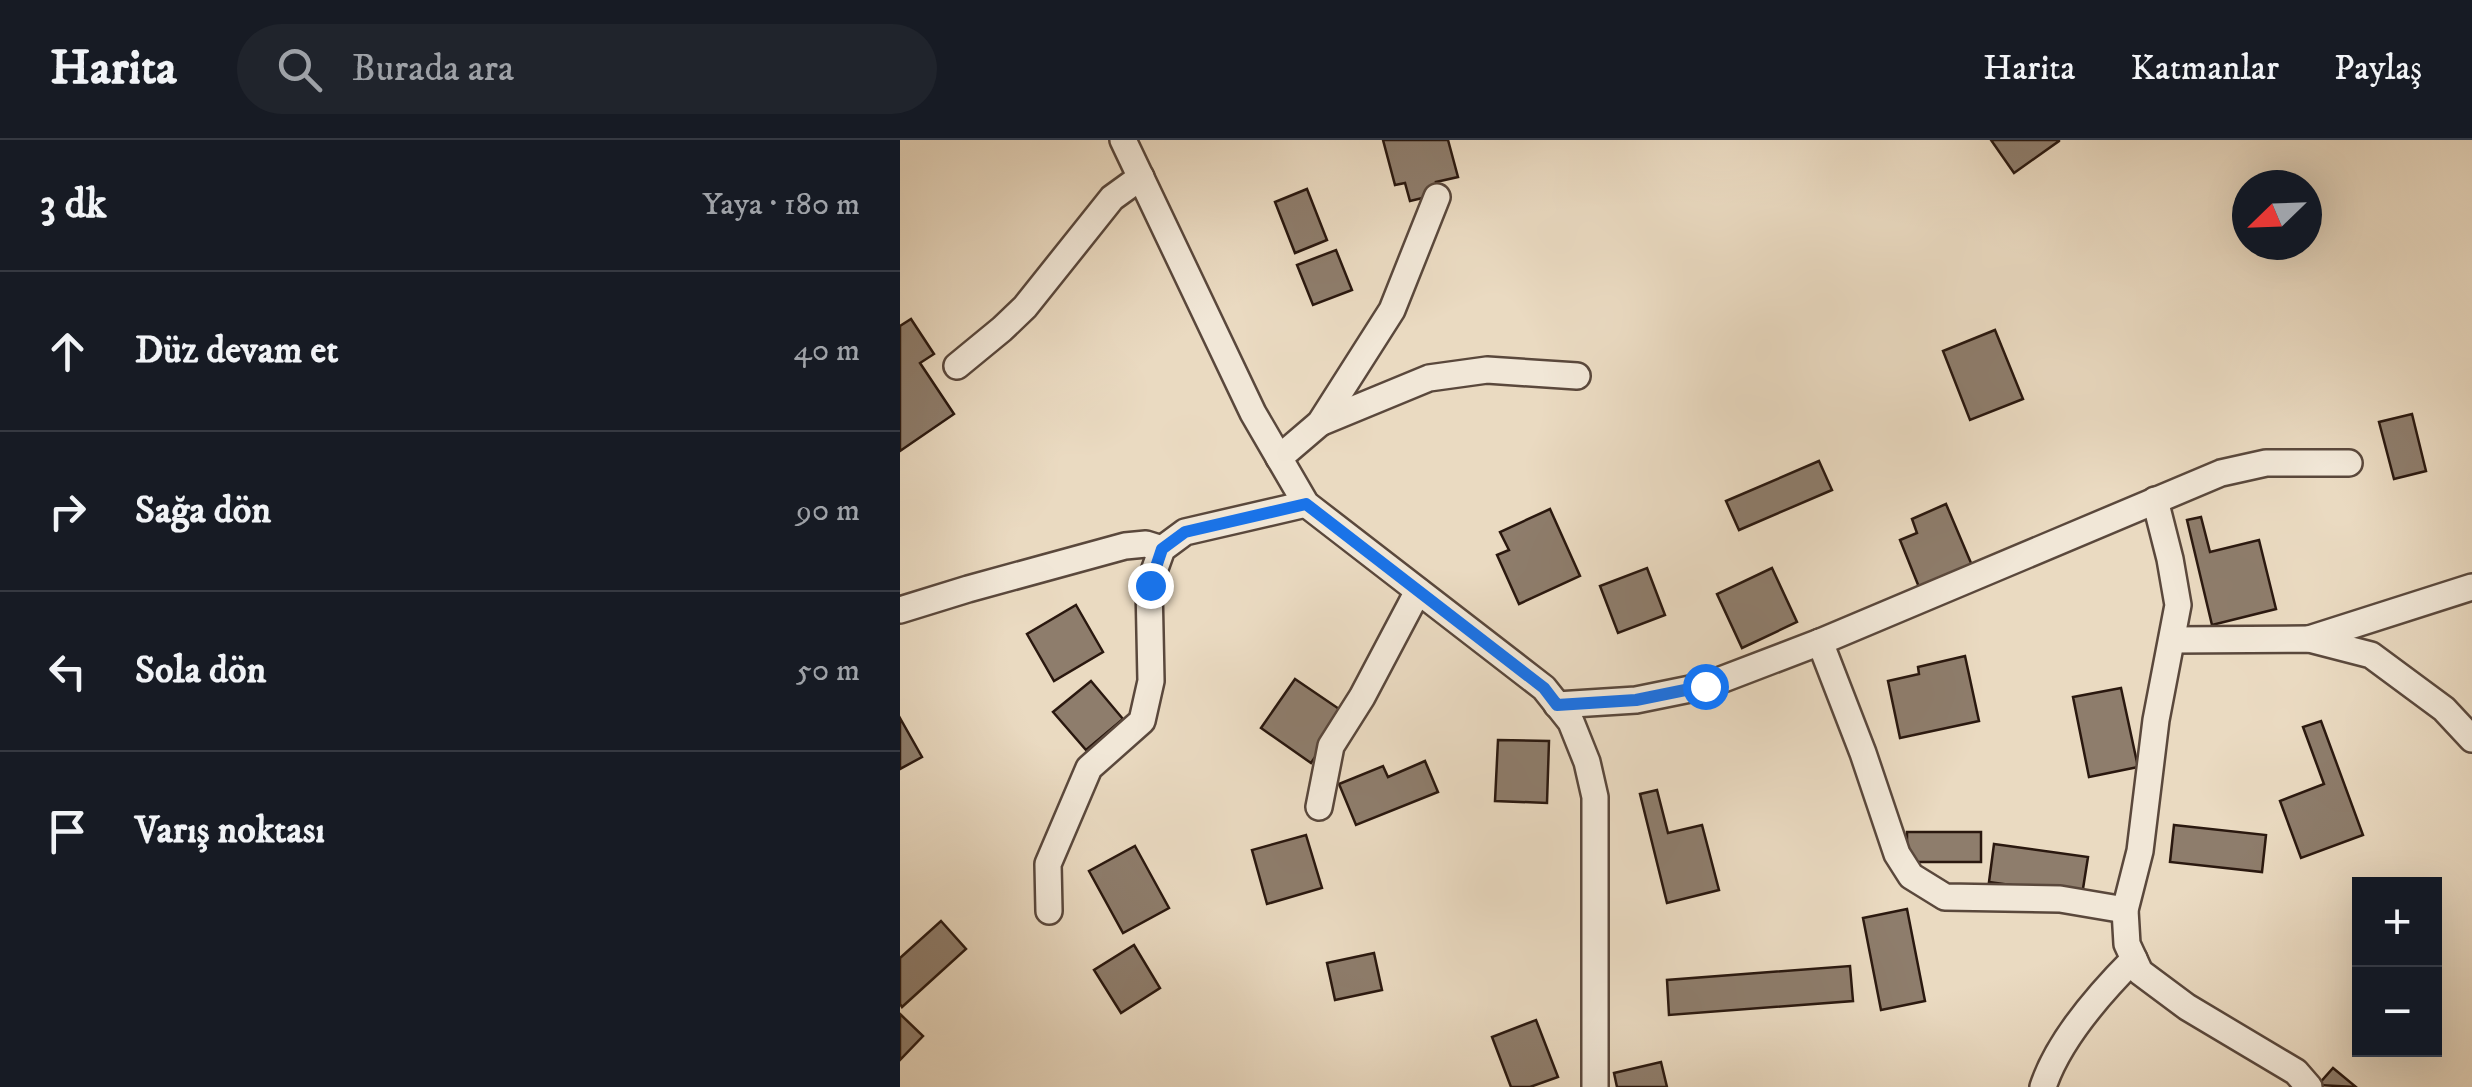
<!DOCTYPE html>
<html lang="tr">
<head>
<meta charset="utf-8">
<style>
  :root { --surface:#171b24; --page:#20242c; --text:#f1f3f6; --muted:#9ea1a6; --line:#363941 }
  body { margin:0; font-family:"IM FELL DW Pica",serif; background:var(--page); color:var(--text) }
  .controls { position:absolute; right:30px; bottom:30px; display:grid; overflow:hidden; border-radius:0px; box-shadow:0 10px 40px #0002 }
  .controls button { width:90px; height:90px; display:grid; place-items:center; padding:0; border:0; border-bottom:2px solid var(--line); background:var(--surface); color:var(--text); font:50px sans-serif }
  .compass { position:absolute; left:1332px; top:30px; width:90px; height:90px; border-radius:50%; background:var(--surface); box-shadow:0 10px 40px #0002; rotate:247deg }
  .stop { position:absolute; width:30px; height:30px; margin:-22px; border:8px solid #1a73e8; border-radius:50%; background:#fff }
  .stop.end { background:#1a73e8; border-color:#fff; box-shadow:0 2px 10px #0008 }
  .list { margin:0; padding:0; list-style:none }
  h2 { display:flex; justify-content:space-between; align-items:center; height:130px; margin:0; padding:0 40px; font-size:42px }
  h2 small { font-size:32px; font-weight:400; color:var(--muted) }
  .list li { display:grid; grid-template-columns:65px 1fr auto; gap:30px; align-items:center; box-sizing:border-box; height:160px; padding:0 40px; border-top:2px solid var(--line) }
  .list b { display:block; font-size:38px; white-space:nowrap }
  .list em { font-size:32px; font-style:normal; color:var(--muted) }
  .icon { flex:none; width:55px; height:55px; fill:none; stroke:currentColor; stroke-width:2; stroke-linecap:round; stroke-linejoin:round }
  .map { position:relative; flex:none; width:1572px; height:947px; overflow:hidden }
  header { display:flex; align-items:center; gap:60px; box-sizing:border-box; height:140px; padding:0 50px; background:var(--surface); border-bottom:2px solid var(--line) }
  header strong { font-size:48px }
  nav { display:flex; gap:55px; margin-inline-start:auto; font-size:35px }
  .search { width:700px; height:90px; background:var(--page); display:flex; align-items:center; gap:25px; box-sizing:border-box; padding:0 35px; border-radius:55px; color:var(--muted); font-size:38px }
  main { display:flex }
  aside { flex:1; background:var(--surface) }
  .map>svg:first-child { display:block }
  .building { fill:#8e7d6c; stroke:#2a180f; stroke-width:2.5 }
  .lines { fill:none; stroke-linecap:round; stroke-linejoin:round }
  .street-casing { stroke:#5a483c; stroke-width:30 }
  .street { stroke:#f1e7d7; stroke-width:25 }
  .route { stroke:#1a73e8; stroke-width:12 }
</style>
</head>
<body>
<header>
<strong>Harita</strong>
<div class="search"><svg class="icon" aria-label="search" viewBox="0 0 24 24"><circle cx="10" cy="10" r="6"/><path d="M15 15l6 6"/></svg>Burada ara</div>
<nav><a>Harita</a><a>Katmanlar</a><a>Paylaş</a></nav>
</header>
<main>
<aside>
<h2>3 dk<small>Yaya · 180 m</small></h2>
<ul class="list">
<li><svg class="icon" aria-label="ahead" viewBox="0 0 24 24"><path d="M12 20V5M6 11l6-6 6 6"/></svg><div><b>Düz devam et</b></div><em>40 m</em></li>
<li><svg class="icon" aria-label="right" viewBox="0 0 24 24"><path d="M7 20v-9h11M14 6l5 5-5 5"/></svg><div><b>Sağa dön</b></div><em>90 m</em></li>
<li><svg class="icon" aria-label="left" viewBox="0 0 24 24"><path d="M17 20v-9H6M10 6l-5 5 5 5"/></svg><div><b>Sola dön</b></div><em>50 m</em></li>
<li><svg class="icon" aria-label="arrive" viewBox="0 0 24 24"><path d="M6 21V4h12l-3 4 3 4H6"/></svg><div><b>Varış noktası</b></div></li>
</ul>
</aside>
<div class="map">
<svg width="1572" height="947" viewBox="0 0 1572 947">
  <rect width="100%" height="100%" fill="#eadac1"/>
  <filter id="stains"><feTurbulence type="fractalNoise" baseFrequency=".002" numOctaves="4"/><feColorMatrix values="0 0 0 0 .2 0 0 0 0 .09 0 0 0 0 .02 0 0 0 .5 -.17"/></filter>
  <radialGradient id="worn" r=".72"><stop offset=".6" stop-color="#630" stop-opacity="0"/><stop offset="1" stop-color="#630" stop-opacity=".3"/></radialGradient>
  <g class="building">
    <path d="M483,0H548L558,37L536,42L539,54L510,61L505,43L495,45Z"/>
    <path d="M1091,0H1159V1L1114,33Z"/>
    <path d="M407,49L427,100L395,113L375,62Z"/>
    <path d="M436,110L452,150L413,165L397,125Z"/>
    <path d="M11,179L34,214L20,223L54,274L0,311V186Z"/>
    <path d="M1095,190L1123,259L1070,280L1043,211Z"/>
    <path d="M1512,274L1526,331L1494,339L1479,282Z"/>
    <path d="M919,321L932,350L839,390L826,361Z"/>
    <path d="M1046,364L1074,430L1021,452L1000,400L1017,393L1012,379Z"/>
    <path d="M650,369L680,436L619,464L597,415L609,410L600,392Z"/>
    <path d="M1301,377L1310,412L1359,400L1376,469L1312,485L1287,380Z"/>
    <path d="M747,428L765,475L718,493L700,446Z"/>
    <path d="M872,428L897,482L842,508L817,454Z"/>
    <path d="M176,465L203,512L154,541L127,494Z"/>
    <path d="M1065,516L1079,581L1000,598L988,541L1019,534L1018,527Z"/>
    <path d="M395,539L445,573L411,623L361,588Z"/>
    <path d="M191,541L223,579L186,610L153,572Z"/>
    <path d="M1221,548L1238,627L1189,637L1173,557Z"/>
    <path d="M0,578L22,617L0,629Z"/>
    <path d="M1421,581L1463,695L1401,718L1380,661L1424,644L1403,587Z"/>
    <path d="M598,600L649,601L647,663L595,661Z"/>
    <path d="M525,621L538,652L456,685L439,644L483,626L488,637Z"/>
    <path d="M757,650L768,693L802,685L819,750L767,763L740,654Z"/>
    <path d="M1274,685L1366,695L1362,732L1270,722Z"/>
    <rect x="1007" y="692" width="74" height="30"/>
    <path d="M406,695L422,748L367,764L352,710Z"/>
    <path d="M1094,704L1188,717L1182,755L1089,742Z"/>
    <path d="M235,706L269,768L223,793L189,731Z"/>
    <path d="M1007,769L1025,861L981,870L963,778Z"/>
    <path d="M41,781L66,809L2,867L0,864V818Z"/>
    <path d="M234,805L260,848L221,873L194,830Z"/>
    <path d="M474,813L482,850L435,860L427,823Z"/>
    <path d="M950,826L953,861L769,875L767,840Z"/>
    <path d="M0,874L23,896L0,920Z"/>
    <path d="M636,880L658,937L630,947H611L592,897Z"/>
    <path d="M761,922L767,947H717L714,933Z"/>
    <path d="M1433,928L1456,947L1418,945Z"/>
  </g>
  <g class="lines">
    <g class="street-casing">
      <g id="street">
        <path d="M223,0L353,273L406,364L644,548L671,582L687,622L695,657V947"/>
        <path d="M57,226L102,189L125,167L212,58L241,37"/>
        <path d="M420,283L529,238L587,230L677,236"/>
        <path d="M379,318L420,283L492,170L537,57"/>
        <path d="M1255,360L1270,419L1278,465L1256,580L1240,711L1225,770L1227,804L1240,832L1287,867L1396,932L1409,947"/>
        <path d="M0,470L68,449L225,406L246,404L262,409"/>
        <path d="M1409,499L1572,447"/>
        <path d="M1272,500L1409,499L1471,515L1544,569L1572,599"/>
        <path d="M920,502L963,613L997,714L1011,736L1045,757L1160,759L1225,770"/>
        <path d="M657,565L736,560L805,546L920,502L1321,333L1366,323H1449"/>
        <path d="M419,667L431,606L462,557L518,451"/>
        <path d="M149,771L148,724L189,628L242,581L251,541L249,445L262,409L285,392L406,364"/>
        <path d="M1143,947C1158,901 1200,853 1234,819"/>
      </g>
    </g>
    <use href="#street" class="street"/>
  </g>
  <g class="lines">
    <path class="route" d="M250,445L262,409L285,392L406,364L644,548L657,565L736,560L805,546"/>
  </g>
  <rect width="100%" height="100%" filter="url(#stains)"/>
  <rect width="100%" height="100%" fill="url(#worn)"/>
</svg>
<div class="controls">
<button>+</button>
<button>−</button>
</div>
<svg class="compass" viewBox="-18 -18 36 36"><path d="M0-13l5 13h-10z" fill="#e53935"/><path d="M0 13l5-13h-10z" fill="#9ea1a6"/></svg>
<div class="stop" style="left:805px;top:546px"></div>
<div class="stop end" style="left:250px;top:445px"></div>
</div>
</main>
</body>
</html>
